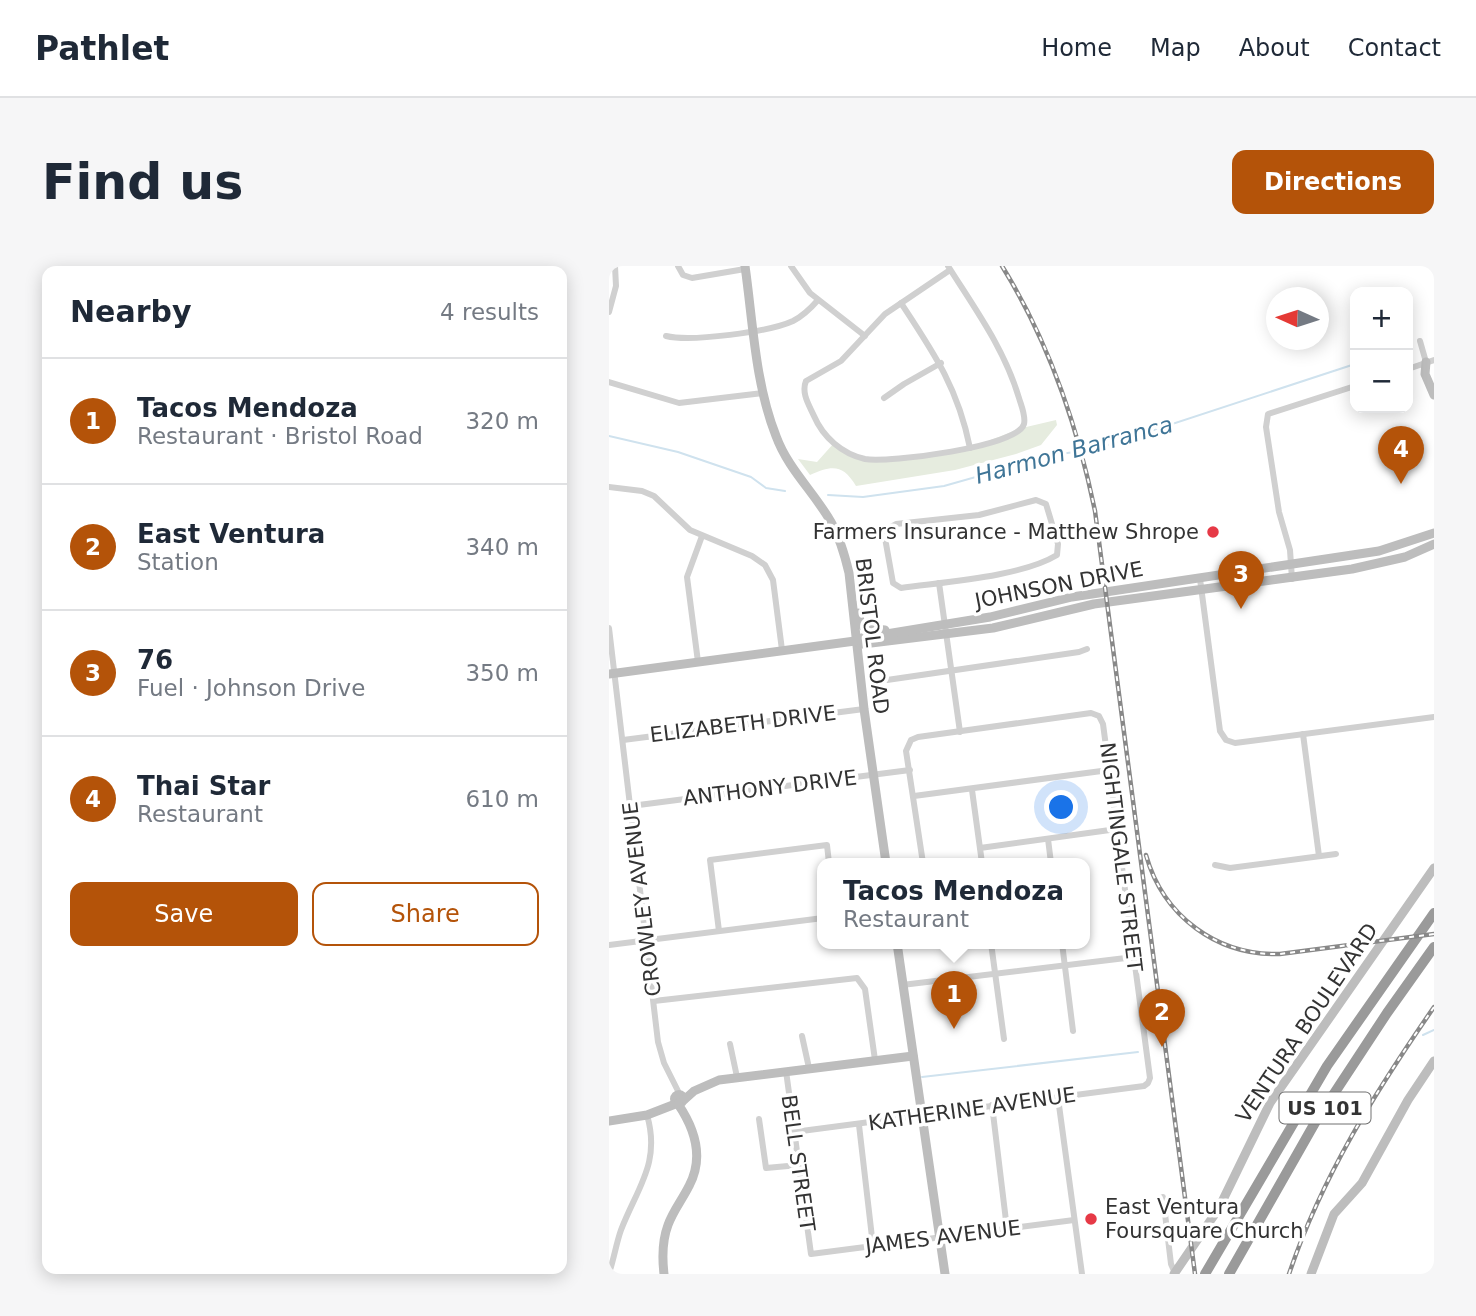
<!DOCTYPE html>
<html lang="en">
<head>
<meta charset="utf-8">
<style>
  :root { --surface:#fff; --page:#f6f6f7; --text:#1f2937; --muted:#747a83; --line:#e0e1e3; --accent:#b45309 }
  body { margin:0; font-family:"DejaVu Sans",sans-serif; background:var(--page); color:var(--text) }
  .controls { position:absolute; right:21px; top:21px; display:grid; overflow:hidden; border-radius:14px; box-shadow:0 4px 18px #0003 }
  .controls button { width:63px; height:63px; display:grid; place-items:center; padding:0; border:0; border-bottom:2px solid var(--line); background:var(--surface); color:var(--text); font:35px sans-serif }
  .compass { position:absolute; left:657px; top:21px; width:63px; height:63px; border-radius:50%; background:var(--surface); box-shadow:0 4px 18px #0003; rotate:273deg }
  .you { position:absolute; left:453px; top:542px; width:24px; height:24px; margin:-18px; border:5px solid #fff; border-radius:50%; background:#1a73e8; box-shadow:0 0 0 10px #1a73e833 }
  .badge { display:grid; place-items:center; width:46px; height:46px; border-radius:50%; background:var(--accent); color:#fff; font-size:23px; font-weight:700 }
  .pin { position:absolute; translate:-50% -58px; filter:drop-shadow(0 2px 4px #0008) }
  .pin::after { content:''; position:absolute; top:37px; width:24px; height:21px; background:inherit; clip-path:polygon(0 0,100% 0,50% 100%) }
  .popup { position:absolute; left:208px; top:592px; width:273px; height:91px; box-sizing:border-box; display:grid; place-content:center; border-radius:14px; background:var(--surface); filter:drop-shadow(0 2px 5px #0005); font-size:23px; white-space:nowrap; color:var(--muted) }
  .popup b { font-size:26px; color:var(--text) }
  .popup::after { content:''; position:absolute; left:50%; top:100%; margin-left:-14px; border:14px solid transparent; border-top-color:var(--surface) }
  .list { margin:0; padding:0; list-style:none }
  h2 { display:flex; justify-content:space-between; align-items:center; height:91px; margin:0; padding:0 28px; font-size:30px }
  h2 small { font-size:23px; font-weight:400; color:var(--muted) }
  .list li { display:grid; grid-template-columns:46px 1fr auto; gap:21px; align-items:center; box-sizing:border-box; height:126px; padding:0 28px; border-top:2px solid var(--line) }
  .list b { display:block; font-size:26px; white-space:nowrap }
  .list p { margin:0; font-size:23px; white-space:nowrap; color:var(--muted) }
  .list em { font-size:23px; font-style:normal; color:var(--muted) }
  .actions { display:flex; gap:14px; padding:21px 28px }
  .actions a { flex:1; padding:16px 0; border:2px solid var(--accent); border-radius:14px; text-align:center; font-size:24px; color:var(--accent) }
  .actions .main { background:var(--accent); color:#fff }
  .map { position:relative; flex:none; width:825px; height:1008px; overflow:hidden; border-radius:14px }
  header { display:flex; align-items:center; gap:42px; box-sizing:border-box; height:98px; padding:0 35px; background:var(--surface); border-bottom:2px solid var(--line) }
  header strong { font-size:33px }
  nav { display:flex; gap:38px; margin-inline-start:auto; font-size:24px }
  .intro { display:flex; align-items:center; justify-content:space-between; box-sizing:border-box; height:168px; padding:0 42px }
  h1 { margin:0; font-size:49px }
  .button { padding:18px 32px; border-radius:14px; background:var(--accent); color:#fff; font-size:24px; font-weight:700 }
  main { display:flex; gap:42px; padding:0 42px }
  aside { flex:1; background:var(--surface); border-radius:14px; box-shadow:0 4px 18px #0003 }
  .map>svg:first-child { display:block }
  .green { fill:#e6ecdf }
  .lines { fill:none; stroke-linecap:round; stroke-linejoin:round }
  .stream { stroke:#cfe2ee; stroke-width:2 }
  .street { stroke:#d0d0d0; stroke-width:6 }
  .secondary { stroke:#bdbdbd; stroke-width:9 }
  .highway { stroke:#9a9a9a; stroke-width:10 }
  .rail-casing { stroke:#888; stroke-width:4.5 }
  .rail { stroke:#fff; stroke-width:2; stroke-dasharray:5; stroke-linecap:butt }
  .poi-dot { fill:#e63946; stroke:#fff; stroke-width:2.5 }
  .labels { text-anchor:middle; stroke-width:7; stroke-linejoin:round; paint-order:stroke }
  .shield { fill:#fff; stroke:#707070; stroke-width:2 }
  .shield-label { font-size:19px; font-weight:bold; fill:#333 }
  .poi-label { font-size:21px; fill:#333; stroke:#fff; text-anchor:end }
  .street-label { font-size:21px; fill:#333; stroke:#fff }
  .water-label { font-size:23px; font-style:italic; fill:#3f7597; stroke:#fff }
</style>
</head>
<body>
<header>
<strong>Pathlet</strong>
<nav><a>Home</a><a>Map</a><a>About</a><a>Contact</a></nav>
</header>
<div class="intro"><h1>Find us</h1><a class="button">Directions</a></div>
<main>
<aside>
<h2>Nearby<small>4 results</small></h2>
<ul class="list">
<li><span class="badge">1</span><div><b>Tacos Mendoza</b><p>Restaurant · Bristol Road</p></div><em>320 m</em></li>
<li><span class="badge">2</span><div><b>East Ventura</b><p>Station</p></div><em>340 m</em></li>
<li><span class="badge">3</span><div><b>76</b><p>Fuel · Johnson Drive</p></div><em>350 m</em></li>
<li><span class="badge">4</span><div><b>Thai Star</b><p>Restaurant</p></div><em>610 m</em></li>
</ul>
<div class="actions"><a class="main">Save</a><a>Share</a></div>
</aside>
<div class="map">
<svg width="825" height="1008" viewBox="0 0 825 1008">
  <rect width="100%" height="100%" fill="#fff"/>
  <path class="green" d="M447,154L448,159L432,179L407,188L346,204L247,220C234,198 223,199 201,209L189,193L208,196L225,177L233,184L265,194L361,182L413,162Z"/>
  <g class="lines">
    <g class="stream">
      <path d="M799,80H800"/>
      <path d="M0,170L69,186L142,211L157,222L176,225"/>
      <path d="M219,229L254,231L335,220L444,189L487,183L746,98"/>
      <path d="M814,769L825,764"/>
      <path d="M313,811L529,786"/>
    </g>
    <g class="street">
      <path d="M69,0L74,9L83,12L136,3"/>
      <path d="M182,0L201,27L256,70"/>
      <path d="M339,0C366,43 395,82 410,132C412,139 417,150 415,158C409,181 280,197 256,193C233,188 214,171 205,150C200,139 192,127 197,115L232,95L276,48L341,4"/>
      <path d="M292,37C325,87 349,122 361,182"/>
      <path d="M0,46L7,20L6,0"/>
      <path d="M57,70C82,76 160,66 184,55C194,50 202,42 209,34"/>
      <path d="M811,75L817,96"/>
      <path d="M799,103L825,94"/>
      <path d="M0,116L70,137L154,127"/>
      <path d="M275,132L295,118L332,97"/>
      <path d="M0,221L33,225L45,230L81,264L143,290L156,299L164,314L173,384"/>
      <path d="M427,234L437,238L449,278L448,289C412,311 334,316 292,322L284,317L276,272L280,262L287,258L370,249Z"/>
      <path d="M591,313L611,465L617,474L626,477L825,451"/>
      <path d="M683,313L681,284L670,246L657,161L659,148L746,120"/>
      <path d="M330,317L351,466"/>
      <path d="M0,362L49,776L55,797L71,829"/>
      <path d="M89,396L78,311L93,270"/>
      <path d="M278,414L470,386L478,383"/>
      <path d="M694,468L710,590"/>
      <path d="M14,474L255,443"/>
      <path d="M363,524L373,597"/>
      <path d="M305,530L500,504"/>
      <path d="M22,540L301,504"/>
      <path d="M439,573L442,597"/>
      <path d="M371,582L508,563"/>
      <path d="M606,599L621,602L727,588"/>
      <path d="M110,665L101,594L218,579L220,597"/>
      <path d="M382,677L395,773"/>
      <path d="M453,677L464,765"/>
      <path d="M0,679L214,652"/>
      <path d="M293,719L525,691"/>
      <path d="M45,735L248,712L256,723L266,794"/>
      <path d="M193,770L200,802"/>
      <path d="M121,778L128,811"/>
      <path d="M177,805L202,988L465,954"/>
      <path d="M449,832L473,1008"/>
      <path d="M383,839L398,963"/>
      <path d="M150,853L157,902L190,899"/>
      <path d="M250,859L264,980"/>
      <path d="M185,866L535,820L539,817L541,812L494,458L490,450L482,447L309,471L302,474L297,485L314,597"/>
      <path d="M554,931L562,998L566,1007"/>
      <path d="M0,1007C5,993 7,978 12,964C28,922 52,897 38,849"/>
    </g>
    <g class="secondary">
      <path d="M136,0C144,56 146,117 167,170C179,203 205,226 222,256C231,272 236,290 240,307L255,443L277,597"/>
      <path d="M817,96L816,108L825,129"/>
      <path d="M249,347L252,358L256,362L276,364"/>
      <path d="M246,375L254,378L384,362L485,338L743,303L796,291L825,278"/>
      <path d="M0,408L246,375L253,372L381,351L463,331L770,285L825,267"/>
      <path d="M288,677L336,1008"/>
      <circle cx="70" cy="833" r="4.5"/>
      <path d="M75,834L85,825L110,814L304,790"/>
      <path d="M0,855L38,849L69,837"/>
      <path d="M55,1008C53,991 53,975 59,959C64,945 73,934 80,920C95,892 86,863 69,838"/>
      <path d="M565,1008L610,942L661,837L825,602"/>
      <path d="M702,1008L725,948L753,917L799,834L825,795"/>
    </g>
    <g class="highway">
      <path d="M596,1008L718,800L825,647"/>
      <path d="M620,1008L707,855L778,747L825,681"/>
    </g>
    <g class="rail-casing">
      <g id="rail">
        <path d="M393,0C440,76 468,158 486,245L586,1008"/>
        <path d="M537,589C554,650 608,690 671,688L825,668"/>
        <path d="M680,1008C713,910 767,825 825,741"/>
      </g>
    </g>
    <use href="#rail" class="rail"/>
  </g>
  <g class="poi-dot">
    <circle cx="604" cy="266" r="7"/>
    <circle cx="482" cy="953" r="7"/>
  </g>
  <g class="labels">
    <rect class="shield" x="670.5" y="826.5" width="91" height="31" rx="5"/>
    <g class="shield-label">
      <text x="716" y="849">US 101</text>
    </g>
    <g class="poi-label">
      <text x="590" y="273">Farmers Insurance - Matthew Shrope</text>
      <text x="496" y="948" text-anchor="start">East Ventura<tspan x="496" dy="24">Foursquare Church</tspan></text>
    </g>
    <g class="street-label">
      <text transform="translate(450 319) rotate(-11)" y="7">JOHNSON DRIVE</text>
      <text transform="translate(263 370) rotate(83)" y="7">BRISTOL ROAD</text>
      <text transform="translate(134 458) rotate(-7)" y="7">ELIZABETH DRIVE</text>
      <text transform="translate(161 522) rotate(-7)" y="7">ANTHONY DRIVE</text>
      <text transform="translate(512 591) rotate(83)" y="7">NIGHTINGALE STREET</text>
      <text transform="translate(33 633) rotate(-97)" y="7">CROWLEY AVENUE</text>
      <text transform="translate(698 757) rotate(-56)" y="7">VENTURA BOULEVARD</text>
      <text transform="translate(363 843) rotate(-8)" y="7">KATHERINE AVENUE</text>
      <text transform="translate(189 897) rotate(82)" y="7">BELL STREET</text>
      <text transform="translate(334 971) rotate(-7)" y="7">JAMES AVENUE</text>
    </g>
    <g class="water-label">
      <text transform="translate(465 184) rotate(-15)" y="8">Harmon Barranca</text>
    </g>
  </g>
</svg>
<div class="controls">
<button>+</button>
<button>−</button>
</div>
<svg class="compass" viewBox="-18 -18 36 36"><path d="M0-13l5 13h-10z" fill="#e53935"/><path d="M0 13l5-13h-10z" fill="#747a83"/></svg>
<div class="you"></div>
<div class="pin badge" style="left:345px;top:763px">1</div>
<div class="popup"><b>Tacos Mendoza</b>Restaurant</div>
<div class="pin badge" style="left:553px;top:781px">2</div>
<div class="pin badge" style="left:632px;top:343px">3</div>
<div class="pin badge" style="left:792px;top:218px">4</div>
</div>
</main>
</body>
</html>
